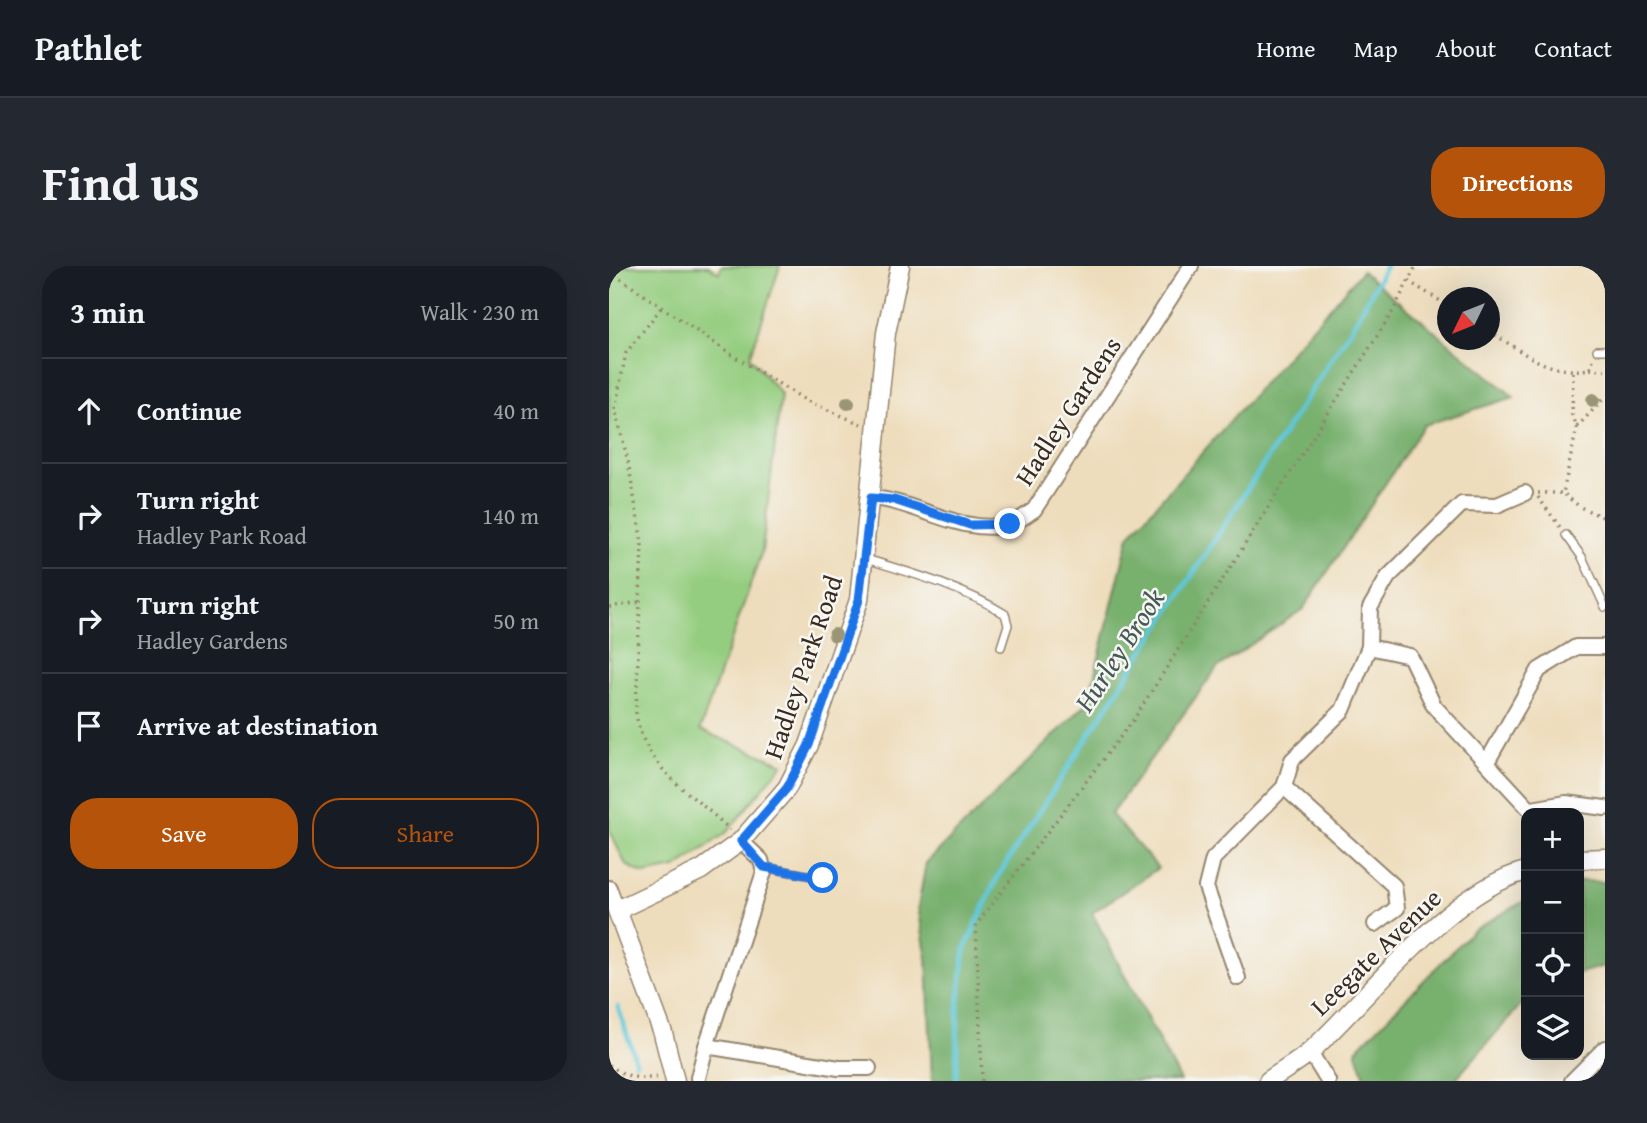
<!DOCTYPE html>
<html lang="en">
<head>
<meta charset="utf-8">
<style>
  :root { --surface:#171b24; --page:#242831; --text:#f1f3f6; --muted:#9ea1a6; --line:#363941; --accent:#b45309 }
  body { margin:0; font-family:"Gentium Book Plus",serif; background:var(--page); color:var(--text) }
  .controls { position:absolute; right:21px; bottom:21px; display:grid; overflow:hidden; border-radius:14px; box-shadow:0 7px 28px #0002 }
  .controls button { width:63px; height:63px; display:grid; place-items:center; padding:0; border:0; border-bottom:2px solid var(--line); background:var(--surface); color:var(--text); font:35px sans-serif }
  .compass { position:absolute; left:828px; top:21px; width:63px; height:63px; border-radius:50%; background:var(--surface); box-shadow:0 7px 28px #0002; rotate:227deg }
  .stop { position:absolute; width:21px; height:21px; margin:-16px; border:5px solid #1a73e8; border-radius:50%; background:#fff }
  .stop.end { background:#1a73e8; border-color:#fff; box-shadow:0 2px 7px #0008 }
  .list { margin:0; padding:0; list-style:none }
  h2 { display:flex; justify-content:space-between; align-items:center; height:91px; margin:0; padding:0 28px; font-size:30px }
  h2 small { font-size:23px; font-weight:400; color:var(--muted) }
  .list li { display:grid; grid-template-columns:46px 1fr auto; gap:21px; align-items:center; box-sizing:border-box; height:105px; padding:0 28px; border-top:2px solid var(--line) }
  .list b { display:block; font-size:26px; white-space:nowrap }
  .list p { margin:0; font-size:23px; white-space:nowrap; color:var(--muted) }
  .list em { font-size:23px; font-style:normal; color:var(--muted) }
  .actions { display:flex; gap:14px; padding:21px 28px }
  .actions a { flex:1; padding:16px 0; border:2px solid var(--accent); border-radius:28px; text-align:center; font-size:24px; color:var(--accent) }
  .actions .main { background:var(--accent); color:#fff }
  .icon { flex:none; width:38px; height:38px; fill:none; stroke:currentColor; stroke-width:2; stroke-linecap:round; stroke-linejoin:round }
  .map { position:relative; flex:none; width:996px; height:815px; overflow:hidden; border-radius:28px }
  header { display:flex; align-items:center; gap:42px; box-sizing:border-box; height:98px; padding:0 35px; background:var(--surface); border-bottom:2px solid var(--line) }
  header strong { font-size:33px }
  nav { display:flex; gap:38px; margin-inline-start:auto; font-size:24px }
  .intro { display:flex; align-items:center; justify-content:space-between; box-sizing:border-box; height:168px; padding:0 42px }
  h1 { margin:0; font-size:49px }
  .button { padding:18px 32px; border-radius:28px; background:var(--accent); color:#fff; font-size:24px; font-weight:700 }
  main { display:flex; gap:42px; padding:0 42px }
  aside { flex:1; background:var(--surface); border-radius:28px; box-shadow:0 7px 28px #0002 }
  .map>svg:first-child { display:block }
  .green { fill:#95cd80; stroke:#687c4f; stroke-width:2 }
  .forest { fill:#78b06e; stroke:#5a6d46; stroke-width:2 }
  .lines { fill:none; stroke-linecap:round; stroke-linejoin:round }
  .stream { stroke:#5ec7d9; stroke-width:5 }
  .service-casing { stroke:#94846d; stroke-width:10 }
  .minor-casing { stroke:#94846d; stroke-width:18 }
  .tertiary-casing { stroke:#94846d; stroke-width:21 }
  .path { stroke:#94846d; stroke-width:3.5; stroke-dasharray:2 5; stroke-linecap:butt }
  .service { stroke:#fff; stroke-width:7 }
  .minor { stroke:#fff; stroke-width:14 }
  .tertiary { stroke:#fff; stroke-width:18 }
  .tree { fill:#9a9675 }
  .route { stroke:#1a73e8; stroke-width:9 }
  .labels { text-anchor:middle; stroke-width:5; stroke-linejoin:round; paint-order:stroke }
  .street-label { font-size:26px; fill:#3b2a1e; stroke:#f6f6f2 }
  .water-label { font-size:28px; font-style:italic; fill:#465956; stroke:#f6f6f2 }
</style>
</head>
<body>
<header>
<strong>Pathlet</strong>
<nav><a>Home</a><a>Map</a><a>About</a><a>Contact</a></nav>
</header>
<div class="intro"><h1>Find us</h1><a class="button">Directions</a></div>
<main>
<aside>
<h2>3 min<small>Walk · 230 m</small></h2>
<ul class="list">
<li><svg class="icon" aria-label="ahead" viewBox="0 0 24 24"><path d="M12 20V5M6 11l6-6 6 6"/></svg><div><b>Continue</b></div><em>40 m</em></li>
<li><svg class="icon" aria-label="right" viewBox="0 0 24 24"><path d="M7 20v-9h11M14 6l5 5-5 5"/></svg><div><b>Turn right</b><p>Hadley Park Road</p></div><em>140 m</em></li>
<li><svg class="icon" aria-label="right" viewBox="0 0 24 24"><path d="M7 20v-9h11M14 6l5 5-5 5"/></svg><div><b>Turn right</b><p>Hadley Gardens</p></div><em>50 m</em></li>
<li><svg class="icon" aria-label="arrive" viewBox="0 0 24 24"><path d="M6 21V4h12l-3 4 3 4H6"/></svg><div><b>Arrive at destination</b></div></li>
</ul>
<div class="actions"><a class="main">Save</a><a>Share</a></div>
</aside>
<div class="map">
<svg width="996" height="815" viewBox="0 0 996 815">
  <rect width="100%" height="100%" fill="#f6f6f2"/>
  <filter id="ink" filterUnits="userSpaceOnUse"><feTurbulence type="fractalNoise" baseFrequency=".0143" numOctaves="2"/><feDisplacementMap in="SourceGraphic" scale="14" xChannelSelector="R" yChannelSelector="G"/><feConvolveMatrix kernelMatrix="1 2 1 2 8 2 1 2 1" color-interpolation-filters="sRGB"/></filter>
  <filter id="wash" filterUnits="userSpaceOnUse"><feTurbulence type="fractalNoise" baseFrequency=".00686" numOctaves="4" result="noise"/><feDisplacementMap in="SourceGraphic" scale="28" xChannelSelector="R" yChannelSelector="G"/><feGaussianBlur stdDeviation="1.57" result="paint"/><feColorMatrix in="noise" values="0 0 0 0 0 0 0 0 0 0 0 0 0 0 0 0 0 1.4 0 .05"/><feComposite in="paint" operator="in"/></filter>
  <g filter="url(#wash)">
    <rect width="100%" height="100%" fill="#eeddbc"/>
    <path class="green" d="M0,0H100L110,7L112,0H171L141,91L172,128L153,285L91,464L174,498L117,567L67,602L35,608L17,599L0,564Z"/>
    <g class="forest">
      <path d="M753,5L905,131L815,159L694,343L608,402L502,548L549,602L483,647L571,815H323L318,692L309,641L317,597L479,436L520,270Z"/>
      <path d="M970,615L996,616V700L970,707Z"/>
      <path d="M917,634V733L845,815H757L747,784L863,665Z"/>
    </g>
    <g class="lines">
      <g class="stream">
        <path d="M9,741L27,796"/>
        <path d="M347,815L349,741L356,683L389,610L747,55L777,0"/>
      </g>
    </g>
  </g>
  <g filter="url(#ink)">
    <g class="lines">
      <g class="service-casing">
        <g id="service">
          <path d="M988,84H996"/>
          <path d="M957,269L973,291L996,341"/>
          <path d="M257,293C303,307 355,322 396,348L399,359L392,381"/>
          <path d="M155,601L214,612"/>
        </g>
      </g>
      <g class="minor-casing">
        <g id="minor">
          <path d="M262,232C308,235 355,271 401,258C409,256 418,248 425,244L582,0"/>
          <path d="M760,381L801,390L825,440L924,547"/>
          <path d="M878,496L930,404L967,381H996"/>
          <path d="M675,521L785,620L788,642L766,658"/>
          <path d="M923,543L957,537L996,542"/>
          <path d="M0,622L8,644"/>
          <path d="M629,712L597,621L604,593L675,521L683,494L734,444L760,381L761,342L779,311L853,238L888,239L916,227"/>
          <path d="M97,780L230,802H260"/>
          <path d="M701,786L719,815"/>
          <path d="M89,812L97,780L155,606L152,594L132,575"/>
          <path d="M963,815L996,782"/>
        </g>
      </g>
      <g class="tertiary-casing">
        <g id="tertiary">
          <path d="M970,593L996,592"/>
          <path d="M66,815L54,767L8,644L92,604L132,575L178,522L200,479L250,334L277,67L291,0"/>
          <path d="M659,815C673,805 690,796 703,784C762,729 839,626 917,605"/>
        </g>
      </g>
      <g class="path">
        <path d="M0,5L123,89L198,135L252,158"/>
        <path d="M799,15L838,39"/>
        <path d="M52,42L17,87L6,143L19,195L33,278L27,447C35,504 84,527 121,564"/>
        <path d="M880,65C915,86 938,110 981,103L984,94"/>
        <path d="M981,103L996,104"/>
        <path d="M964,106L963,149L968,161L954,227L971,241L996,252"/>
        <path d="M968,161L996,131"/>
        <path d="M929,227H953"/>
        <path d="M929,231L951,261"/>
        <path d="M0,341L31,336"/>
        <path d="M0,799C17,811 30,814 50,811"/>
        <path d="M373,815L367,659L525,453L784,45L807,0"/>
      </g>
      <use href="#service" class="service"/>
      <use href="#minor" class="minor"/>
      <use href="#tertiary" class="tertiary"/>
    </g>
    <g class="tree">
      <circle cx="984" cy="134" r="7"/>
      <circle cx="239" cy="137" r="7"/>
      <circle cx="226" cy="369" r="7"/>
    </g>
  </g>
  <g class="lines" filter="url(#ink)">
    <path class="route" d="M214,612L155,601L132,575L178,522L200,479L250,334L262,232L285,234L361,259L401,258"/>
  </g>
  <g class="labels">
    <g class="street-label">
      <text transform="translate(459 145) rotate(-57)" y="9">Hadley Gardens</text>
      <text transform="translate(194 401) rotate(-71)" y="9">Hadley Park Road</text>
      <text transform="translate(767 686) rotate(-44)" y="9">Leegate Avenue</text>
    </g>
    <g class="water-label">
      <text transform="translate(510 384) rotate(-57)" y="10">Hurley Brook</text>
    </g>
  </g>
</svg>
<div class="controls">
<button>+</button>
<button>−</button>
<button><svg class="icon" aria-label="locate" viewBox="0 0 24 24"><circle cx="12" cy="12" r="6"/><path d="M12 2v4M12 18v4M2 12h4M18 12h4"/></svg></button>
<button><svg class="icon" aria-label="layers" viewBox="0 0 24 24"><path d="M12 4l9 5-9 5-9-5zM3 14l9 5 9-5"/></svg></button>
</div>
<svg class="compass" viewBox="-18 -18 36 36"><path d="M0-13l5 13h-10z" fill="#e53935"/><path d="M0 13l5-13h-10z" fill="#9ea1a6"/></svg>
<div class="stop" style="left:214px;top:612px"></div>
<div class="stop end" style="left:401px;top:258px"></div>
</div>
</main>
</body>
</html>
